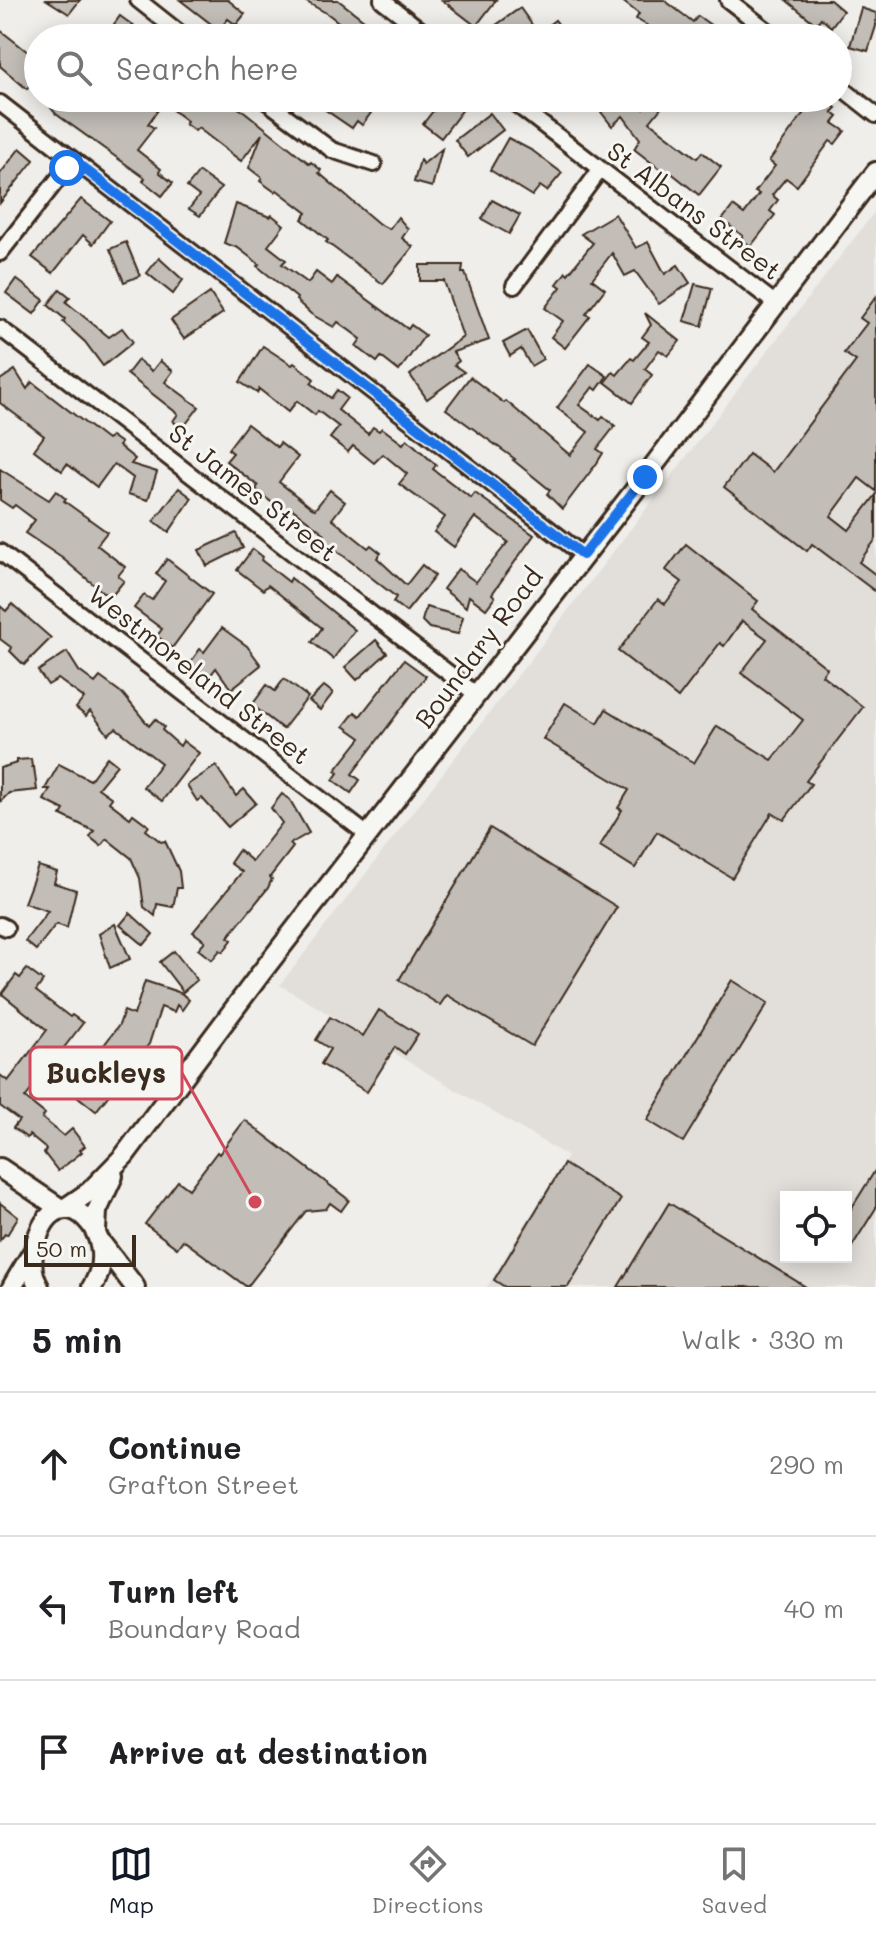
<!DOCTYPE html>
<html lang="en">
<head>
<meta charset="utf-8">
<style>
  :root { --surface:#fff; --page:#f6f6f6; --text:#202124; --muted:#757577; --line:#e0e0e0; --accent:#111827 }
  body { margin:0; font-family:Mali,sans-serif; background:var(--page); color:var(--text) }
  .controls { position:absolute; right:24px; bottom:24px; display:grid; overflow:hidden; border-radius:0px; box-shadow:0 4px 20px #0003 }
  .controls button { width:72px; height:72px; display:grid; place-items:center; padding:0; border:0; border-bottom:2px solid var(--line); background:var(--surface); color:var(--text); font:40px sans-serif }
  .scale { position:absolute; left:24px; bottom:20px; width:112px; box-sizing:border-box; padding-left:8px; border:4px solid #3b2a1e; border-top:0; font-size:22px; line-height:28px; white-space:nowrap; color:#3b2a1e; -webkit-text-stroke:6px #f6f6f2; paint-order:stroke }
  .stop { position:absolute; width:24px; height:24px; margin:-18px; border:6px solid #1a73e8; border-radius:50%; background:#fff }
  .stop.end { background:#1a73e8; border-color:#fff; box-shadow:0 2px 8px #0008 }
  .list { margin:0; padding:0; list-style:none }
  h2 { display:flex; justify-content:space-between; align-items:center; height:104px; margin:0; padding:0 32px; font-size:34px }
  h2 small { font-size:26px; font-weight:400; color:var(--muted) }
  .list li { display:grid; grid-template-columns:52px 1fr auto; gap:24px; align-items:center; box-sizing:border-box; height:144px; padding:0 32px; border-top:2px solid var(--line) }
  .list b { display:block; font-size:30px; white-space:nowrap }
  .list p { margin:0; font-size:26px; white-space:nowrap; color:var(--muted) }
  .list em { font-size:26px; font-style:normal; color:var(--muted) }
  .icon { flex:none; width:44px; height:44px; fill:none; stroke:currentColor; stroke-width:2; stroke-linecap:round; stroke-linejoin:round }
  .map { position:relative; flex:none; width:876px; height:1287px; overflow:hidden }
  .search { position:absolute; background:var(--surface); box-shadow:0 4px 20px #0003; left:24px; right:24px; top:24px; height:88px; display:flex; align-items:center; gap:20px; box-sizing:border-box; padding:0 28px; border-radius:44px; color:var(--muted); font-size:30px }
  .sheet { height:536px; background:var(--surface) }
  nav { display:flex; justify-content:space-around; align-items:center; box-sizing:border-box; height:112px; border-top:2px solid var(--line); background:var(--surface); font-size:22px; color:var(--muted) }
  nav a { display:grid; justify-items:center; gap:4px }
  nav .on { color:var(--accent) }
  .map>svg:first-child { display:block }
  .built { fill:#e2dfdb; fill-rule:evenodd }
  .building { fill:#c2bdb7; stroke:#3b2a1e; stroke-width:2 }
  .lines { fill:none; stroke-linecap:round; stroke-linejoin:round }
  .street-casing { stroke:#3b2a1e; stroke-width:20 }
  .secondary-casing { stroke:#3b2a1e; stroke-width:24 }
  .street { stroke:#f6f6f2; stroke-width:14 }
  .secondary { stroke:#f6f6f2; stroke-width:18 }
  .route { stroke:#1a73e8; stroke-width:10 }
  .labels { text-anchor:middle; stroke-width:6; stroke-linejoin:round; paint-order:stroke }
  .street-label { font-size:26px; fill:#3b2a1e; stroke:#f6f6f2 }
  .leader { fill:none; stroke:#d1495b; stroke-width:3 }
  .callout-dot { fill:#d1495b; stroke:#f6f6f2; stroke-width:3 }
  .callout { fill:#f6f6f2; stroke:#d1495b; stroke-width:3 }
  .callout-label { font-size:28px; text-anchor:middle; font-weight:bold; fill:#3b2a1e }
</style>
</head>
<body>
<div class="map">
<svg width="876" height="1287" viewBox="0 0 876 1287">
  <rect width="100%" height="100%" fill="#efeeea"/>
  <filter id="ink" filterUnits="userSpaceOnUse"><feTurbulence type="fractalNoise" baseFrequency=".0125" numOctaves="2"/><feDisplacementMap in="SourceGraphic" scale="16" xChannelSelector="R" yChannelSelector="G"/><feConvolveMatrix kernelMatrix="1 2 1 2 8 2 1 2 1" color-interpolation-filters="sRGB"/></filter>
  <g filter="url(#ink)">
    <path class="built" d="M876,210V1287H487L567,1156L280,985ZM786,1197H846V1257H786Z"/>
    <g class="building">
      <path d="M47,0H80L69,14Z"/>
      <path d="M180,0H228L245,14L236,25L228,19L219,30Z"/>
      <path d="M303,0H338L369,24L366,28L379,38H345L350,31L328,14Z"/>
      <path d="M442,0H496L476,26Z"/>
      <path d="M621,0H664L693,22L698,16L729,38H656L660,33L636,19L639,14Z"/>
      <path d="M786,0H830L843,11L831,27L821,18L816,24Z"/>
      <path d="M520,8L538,33L555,20L569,38H500L492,28Z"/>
      <path d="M861,8L876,13V26L868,51L850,46Z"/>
      <path d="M120,16L131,24L149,38H104Z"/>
      <path d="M0,30L38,60L29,73L36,78L27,89L0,66Z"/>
      <path d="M59,98H221L245,112L310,164L311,162L321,170L319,173L379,224L389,229L398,217L408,229L402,238L413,247L383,284L326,242L328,240L302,219L307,213L277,190L275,192L260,181L262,178L249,168L262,134L241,161L198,128L195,131L185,124L187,121L163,103L148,124L154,128L137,150L161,169L159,172L173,183L162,196L143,181L145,178L56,114L51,108Z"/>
      <path d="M308,98H382L362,125L357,121L352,128Z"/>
      <path d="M448,98H459L467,104L441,138L423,124L440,102L443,105Z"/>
      <path d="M617,98H634L644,109L652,98H669L650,122L697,158L702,152L721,167L699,195L669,171L666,174L634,149L640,139L623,116L612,126L601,112Z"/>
      <path d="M781,98H822L836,108L832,112L838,117L833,123L845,131L835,144L830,141L797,186L786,178L772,195L778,200L770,211L775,215L751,246L741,239L743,236L722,220L733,206L744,214L759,194L755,192L775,166L769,161L803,114Z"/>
      <path d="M490,113L503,130L468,157L455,140Z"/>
      <path d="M508,138L533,151L562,173L547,191L540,186L532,196L490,170Z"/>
      <path d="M20,148L34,160L0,203V174Z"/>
      <path d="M442,149L432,187L414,182L420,160L423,164Z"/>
      <path d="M199,172L221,188L200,216L189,209L199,196L187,187Z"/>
      <path d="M81,199L110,221L93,244L83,235L53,273L32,257Z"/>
      <path d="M492,200L520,215L509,234L482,219Z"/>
      <path d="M236,204L270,217L272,215L284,225L268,246L286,260L282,264L308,283L316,272L332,284L337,277L408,329L411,325L425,335L399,371L381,357L377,362L356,346L361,339L338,322L334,327L311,314L296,300L297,298L257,266L259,264L238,248L224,243Z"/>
      <path d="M615,214L636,248L648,242L665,274L678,265L690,283L659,304L635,271L625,276L612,253L592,279L605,289L586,314L590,316L565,348L551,337L563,321L545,308L561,287L557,284L566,272L568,274L593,243L581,234Z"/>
      <path d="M126,242L140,276L124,282L110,249Z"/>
      <path d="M159,258L183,280L173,294L147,273Z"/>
      <path d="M420,265H463L462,273H465L489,340L453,352L459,361L454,365L464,372L427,399L410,375L463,337L444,281H420Z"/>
      <path d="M16,279L44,300L34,314L6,293Z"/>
      <path d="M695,284L712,288L702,326L684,321Z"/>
      <path d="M60,289L70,297L66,302L109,337L122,328L133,342L103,366L85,342L63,322L65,319L48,305Z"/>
      <path d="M210,293L223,313L184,339L171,320Z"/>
      <path d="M876,297V491L859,478L831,516L849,530L876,495V539L859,562L876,575V592L812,544L807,551L724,487L749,454L773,472L856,361L844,353L867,323L860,318Z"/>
      <path d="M645,313L680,341L668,356L659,350L645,369L652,375L632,403L605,382L613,372L617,375L631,358L634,360L649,342L642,337L651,325Z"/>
      <path d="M527,330L543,359L531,366L521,349L510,356L503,343Z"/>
      <path d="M263,346L292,365L294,363L314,379L311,383L331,398L337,390L347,398L338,410L368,434L373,427L379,431L382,428L403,444L407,439L436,465L433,469L471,498L475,493L534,535L492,594L495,597L486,609L469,596L466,607L443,589L458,569L476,582L508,542L475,517L454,547L434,532L445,517L399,484L407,474L383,454L374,463L353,446L348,452L330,438L339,427L318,411L315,415L297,401L288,412L259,389L257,393L240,382Z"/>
      <path d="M138,360L152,371L160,361L173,371L165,382L199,407L182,429L173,421L178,414L127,374Z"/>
      <path d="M590,364L607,376L597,390L593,387L579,405L600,420L603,416L615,426L597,449L603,453L597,463L562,509L547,494L550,490L513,460L515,459L446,409L470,377L504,403L506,401L570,455L588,432L557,408Z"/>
      <path d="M15,370L27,389L32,382L107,440L111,436L121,443L119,446L135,459L131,464L157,472L148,500L128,494L133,478L114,464L97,487L67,464L62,471L34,450L44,436L0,403V380Z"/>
      <path d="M247,424L277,447L280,443L298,457L279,482L312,508L315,509L330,490L345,502L332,519L368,548L371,545L381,553L377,558L406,585L422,565L435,576L406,612L393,602L396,597L331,546L330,548L320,541L325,534L291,508L286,514L260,493L256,489L258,486L226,461L233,453L228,449Z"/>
      <path d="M0,469L49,500L56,491L66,499L64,501L107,532L97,545L125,567L118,576L124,581L110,598L62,558L25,533L35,520L15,505L12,508L0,500Z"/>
      <path d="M179,488L192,498L169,532L154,521Z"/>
      <path d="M236,533L243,548L207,566L199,550Z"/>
      <path d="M686,544L758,601L752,609L827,668L822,675L863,707L806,781L811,784L784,820L772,813L732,878L657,832L635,868L600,846L622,810L618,808L629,790L543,739L565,703L598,723L606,709L694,763L717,726L772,760L803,720L741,673L767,639L742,621L724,646L720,643L678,698L618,651L658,599L665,604L682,582L666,570Z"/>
      <path d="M253,549L263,557L261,560L289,582L291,578L355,630L333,659L312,642L322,628L268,585L263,590L237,570Z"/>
      <path d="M167,559L212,594L172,648L157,636L162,629L134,608L144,595L152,600L165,581L156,574Z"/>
      <path d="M12,604L51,638L24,665L10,651L12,648L0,639V606L6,611Z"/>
      <path d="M426,607L463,617L458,634L429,628L422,621Z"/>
      <path d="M222,628L247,646L261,665L231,689L216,668L209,677L190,663L200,649L204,652Z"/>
      <path d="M376,640L387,653L357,680L345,667Z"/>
      <path d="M67,652L79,671L95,683L100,677L123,694L149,726L155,719L164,727L162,730L180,746L183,741L199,753L162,801L143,787L161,763L116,728L108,734L90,711L86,716L76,708L84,698L58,679L48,685L38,671Z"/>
      <path d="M404,660L426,676L352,774L360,780L351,793L333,780L338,773L335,771L361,738L344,726L355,712L360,716Z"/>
      <path d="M284,679L308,697L283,729L252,705L267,685L275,691Z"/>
      <path d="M324,686L333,693L320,710L309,701Z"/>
      <path d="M107,757L117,765L98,788L112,798L109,802L130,818L133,814L149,826L146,830L161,842L165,841L179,871L181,888H177L173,907L157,904L155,916L144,907L140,878L131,858L107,839L101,846L90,837L94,831L61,815L64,810L44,800L50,789H45L59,764L90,780Z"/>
      <path d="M31,759L32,767H34L37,790L9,793L0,802V768L17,763V760Z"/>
      <path d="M216,766L236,796L244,789L256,803L228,827L202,798L197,801L187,785Z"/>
      <path d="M282,794L290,800L309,833L290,844L293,847L270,877L272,879L268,888L228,937L232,940L223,952L220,950L212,960L198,949L205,941L193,932L242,872L230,863L239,850L252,861L282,823L271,808Z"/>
      <path d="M490,828L617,907L532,1046L447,995L440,1005L399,980Z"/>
      <path d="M38,866L57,872L54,883L76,890L67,928L56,924L36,950L25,941L48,911L24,903Z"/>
      <path d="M130,913L153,934L144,945L120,925Z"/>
      <path d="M115,924L130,959L110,968L99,934Z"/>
      <path d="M174,951L197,980L183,992L160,962Z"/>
      <path d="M27,969L43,981L36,991L70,1017L72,1015L83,1023L25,1098L45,1114L42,1118L64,1136L72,1129L85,1146L80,1150L82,1152L58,1171L44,1153L46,1149L29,1135L27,1138L13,1128L19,1120L0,1106V1075L8,1081L47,1030L2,994L16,975L20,978Z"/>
      <path d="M732,980L768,1003L683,1142L647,1120Z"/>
      <path d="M145,981L181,993L189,1000L182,1010L177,1005L174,1012L161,1007L149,1044L96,1111L77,1096L90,1080L86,1078L105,1052L101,1049L119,1025L124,1011L134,1015Z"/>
      <path d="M379,1010L418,1034L405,1054L395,1047L367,1092L321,1064L330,1049L316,1040L330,1017L363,1036Z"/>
      <path d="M245,1120L349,1200L341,1211L330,1203L326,1209L306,1211L247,1287L183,1240L177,1248L145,1224L178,1181L189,1189L217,1152L219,1154Z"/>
      <path d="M564,1164L621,1199L568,1287H505L494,1280Z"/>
      <path d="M876,1169V1208L846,1256V1217Z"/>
      <path d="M0,1203L18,1217L7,1235L5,1234L0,1240Z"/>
      <path d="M669,1203L806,1287H618Z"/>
    </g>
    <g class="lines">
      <g class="street-casing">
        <g id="street">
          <path d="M138,0L186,38"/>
          <path d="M382,0L431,38"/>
          <path d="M728,0L777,38"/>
          <path d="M838,85L876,115"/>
          <path d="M262,98L332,150L374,164"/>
          <path d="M508,98L776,304"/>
          <path d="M0,103L583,555"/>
          <path d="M0,253L73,160"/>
          <path d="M514,286L600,170"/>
          <path d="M0,328L477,695"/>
          <path d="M0,552L369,836"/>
          <path d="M0,925L6,928"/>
        </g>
      </g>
      <g class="secondary-casing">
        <g id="secondary">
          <path d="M0,1168L61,1209"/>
          <path d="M64,1209L89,1192L124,1156L261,973L645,477L876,172"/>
          <path d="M96,1231L97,1211L113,1176"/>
          <path d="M102,1244L135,1287"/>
          <path d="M12,1287L31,1255"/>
          <path d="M39,1287C30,1271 31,1257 37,1239C60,1169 125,1237 92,1287"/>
        </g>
      </g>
      <use href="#street" class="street"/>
      <use href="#secondary" class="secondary"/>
    </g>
  </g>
  <g class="lines" filter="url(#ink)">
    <path class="route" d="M67,168L73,160L583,555L645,477"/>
  </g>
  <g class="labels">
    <g class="street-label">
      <text transform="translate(694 211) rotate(37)" y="9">St Albans Street</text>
      <text transform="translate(253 493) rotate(38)" y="9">St James Street</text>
      <text transform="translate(479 648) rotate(-53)" y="9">Boundary Road</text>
      <text transform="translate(199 675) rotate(38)" y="9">Westmoreland Street</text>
    </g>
  </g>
  <path class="leader" d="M255 1202L182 1073"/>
  <circle class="callout-dot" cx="255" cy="1202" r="8"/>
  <rect class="callout" x="30" y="1047" width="152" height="52" rx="8"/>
  <g class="callout-label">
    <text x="106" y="1083">Buckleys</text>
  </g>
</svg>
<div class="controls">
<button><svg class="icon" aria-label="locate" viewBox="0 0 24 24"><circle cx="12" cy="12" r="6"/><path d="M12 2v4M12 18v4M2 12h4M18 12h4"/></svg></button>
</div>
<div class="scale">50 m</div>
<div class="stop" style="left:67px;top:168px"></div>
<div class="stop end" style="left:645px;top:477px"></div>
<div class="search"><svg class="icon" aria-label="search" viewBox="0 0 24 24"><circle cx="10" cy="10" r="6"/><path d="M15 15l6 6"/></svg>Search here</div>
</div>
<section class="sheet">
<h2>5 min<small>Walk · 330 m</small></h2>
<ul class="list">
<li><svg class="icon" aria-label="ahead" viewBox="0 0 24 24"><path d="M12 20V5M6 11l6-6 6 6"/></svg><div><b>Continue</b><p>Grafton Street</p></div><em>290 m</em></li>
<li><svg class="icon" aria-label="left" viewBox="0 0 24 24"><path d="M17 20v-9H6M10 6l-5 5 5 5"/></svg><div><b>Turn left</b><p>Boundary Road</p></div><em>40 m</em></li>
<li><svg class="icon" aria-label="arrive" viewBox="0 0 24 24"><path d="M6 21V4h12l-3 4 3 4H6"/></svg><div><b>Arrive at destination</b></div></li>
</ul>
</section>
<nav>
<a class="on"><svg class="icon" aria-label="map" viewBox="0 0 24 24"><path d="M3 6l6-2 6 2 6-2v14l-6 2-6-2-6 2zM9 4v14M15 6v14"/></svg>Map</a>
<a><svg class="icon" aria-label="directions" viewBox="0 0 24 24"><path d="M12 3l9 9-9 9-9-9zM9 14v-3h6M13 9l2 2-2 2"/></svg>Directions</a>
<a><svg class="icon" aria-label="saved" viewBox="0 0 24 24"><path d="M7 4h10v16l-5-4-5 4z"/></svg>Saved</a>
</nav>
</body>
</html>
